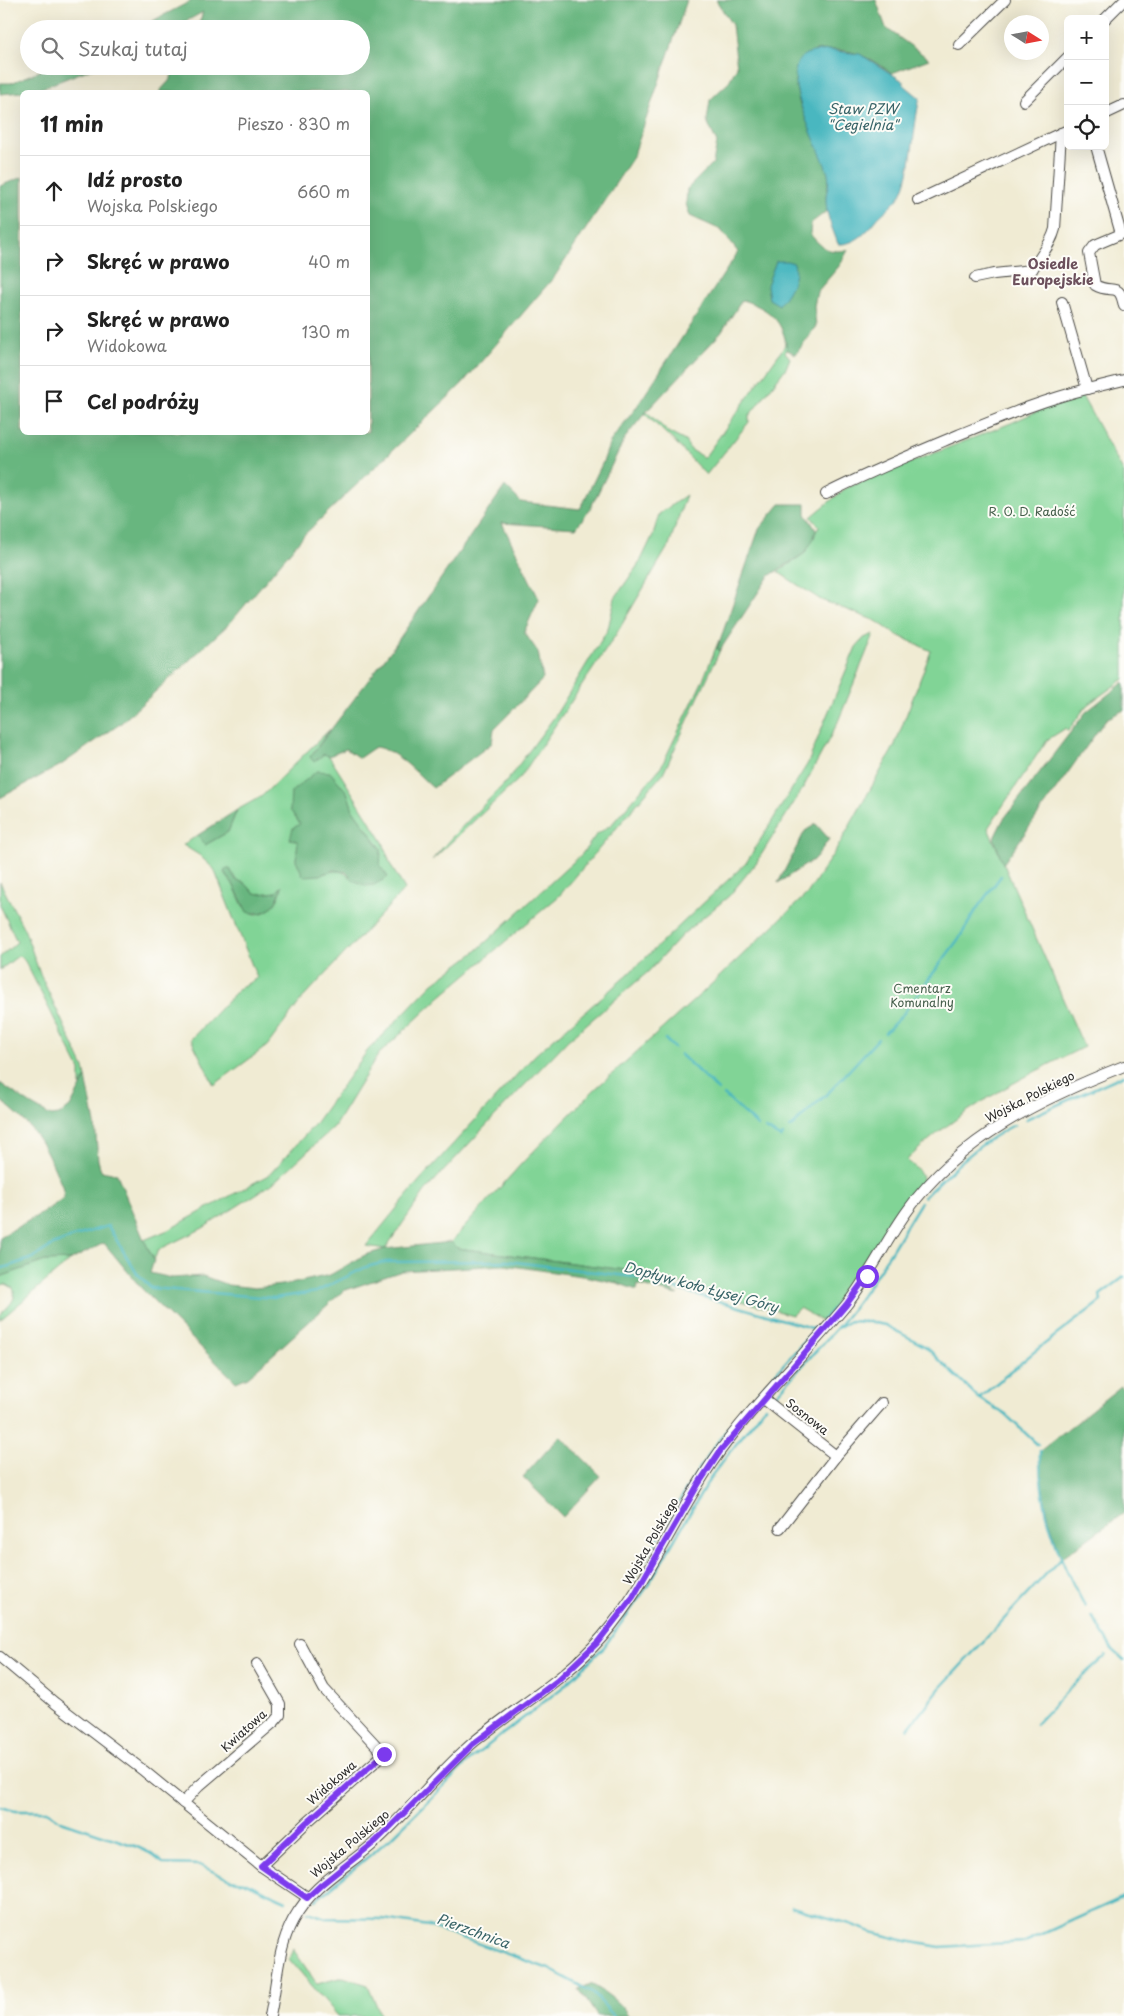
<!DOCTYPE html>
<html lang="pl">
<head>
<meta charset="utf-8">
<style>
  :root { --surface:#fff; --page:#f2f2f2; --text:#222; --muted:#767676; --line:#e0e0e0 }
  body { margin:0; font-family:"Playpen Sans",sans-serif; background:var(--page); color:var(--text) }
  .controls { position:absolute; right:15px; top:15px; display:grid; overflow:hidden; border-radius:8px; box-shadow:0 5px 20px #0002 }
  .controls button { width:45px; height:45px; display:grid; place-items:center; padding:0; border:0; border-bottom:1px solid var(--line); background:var(--surface); color:var(--text); font:25px sans-serif }
  .compass { position:absolute; left:1004px; top:15px; width:45px; height:45px; border-radius:50%; background:var(--surface); box-shadow:0 5px 20px #0002; rotate:101deg }
  .stop { position:absolute; width:15px; height:15px; margin:-11px; border:4px solid #7c3aed; border-radius:50%; background:#fff }
  .stop.end { background:#7c3aed; border-color:#fff; box-shadow:0 1px 5px #0008 }
  .list { margin:0; padding:0; list-style:none }
  h2 { display:flex; justify-content:space-between; align-items:center; height:65px; margin:0; padding:0 20px; font-size:21px }
  h2 small { font-size:16px; font-weight:400; color:var(--muted) }
  .list li { display:grid; grid-template-columns:32px 1fr auto; gap:15px; align-items:center; box-sizing:border-box; height:70px; padding:0 20px; border-top:1px solid var(--line) }
  .list b { display:block; font-size:19px; white-space:nowrap }
  .list p { margin:0; font-size:16px; white-space:nowrap; color:var(--muted) }
  .list em { font-size:16px; font-style:normal; color:var(--muted) }
  .icon { flex:none; width:28px; height:28px; fill:none; stroke:currentColor; stroke-width:2; stroke-linecap:round; stroke-linejoin:round }
  .map { position:relative; flex:none; width:1124px; height:2016px; overflow:hidden }
  .search { position:absolute; background:var(--surface); box-shadow:0 5px 20px #0002; left:20px; top:20px; width:350px; height:55px; display:flex; align-items:center; gap:12px; box-sizing:border-box; padding:0 18px; border-radius:28px; color:var(--muted); font-size:19px }
  .panel { position:absolute; background:var(--surface); box-shadow:0 5px 20px #0002; left:20px; top:90px; width:350px; height:345px; border-radius:8px }
  .map>svg:first-child { display:block }
  .green { fill:#81d496; stroke:#568060; fill-rule:evenodd }
  .forest { fill:#68b67f; stroke:#4a7055 }
  .water { fill:#48b7c0; stroke:#3a7176 }
  .lines { fill:none; stroke-linecap:round; stroke-linejoin:round }
  .stream { stroke:#48b7c0; stroke-width:2.5 }
  .minor-casing { stroke:#494844; stroke-width:12 }
  .minor { stroke:#fff; stroke-width:10 }
  .route { stroke:#7c3aed; stroke-width:6 }
  .labels { text-anchor:middle; stroke-width:4; stroke-linejoin:round; paint-order:stroke }
  .park-label { font-size:12px; fill:#455e4b; stroke:#fdfcf7 }
  .street-label { font-size:12px; fill:#2b2b2b; stroke:#fdfcf7 }
  .water-label { font-size:14px; font-style:italic; fill:#376367; stroke:#fdfcf7 }
  .neighbourhood-label { font-size:14px; font-weight:bold; fill:#6c505c; stroke:#fdfcf7 }
</style>
</head>
<body>
<div class="map">
<svg width="1124" height="2016" viewBox="0 0 1124 2016">
  <rect width="100%" height="100%" fill="#fdfcf7"/>
  <filter id="ink" filterUnits="userSpaceOnUse"><feTurbulence type="fractalNoise" baseFrequency=".02" numOctaves="2"/><feDisplacementMap in="SourceGraphic" scale="10" xChannelSelector="R" yChannelSelector="G"/><feConvolveMatrix kernelMatrix="1 2 1 2 8 2 1 2 1" color-interpolation-filters="sRGB"/></filter>
  <filter id="wash" filterUnits="userSpaceOnUse"><feTurbulence type="fractalNoise" baseFrequency=".0096" numOctaves="4" result="noise"/><feDisplacementMap in="SourceGraphic" scale="20" xChannelSelector="R" yChannelSelector="G"/><feGaussianBlur stdDeviation="1.12" result="paint"/><feColorMatrix in="noise" values="0 0 0 0 0 0 0 0 0 0 0 0 0 0 0 0 0 1.4 0 .05"/><feComposite in="paint" operator="in"/></filter>
  <g filter="url(#wash)">
    <rect width="100%" height="100%" fill="#f0ebd3"/>
    <g class="green">
      <path d="M786,337L787,350L785,352L790,358L786,368L749,416V422L706,475L676,443L645,414L647,412L668,432L685,441L690,449L704,458L784,347Z"/>
      <path d="M1075,394L1082,396L1124,473V679L1087,705L1068,731L1066,728L1047,740L988,828L1084,1047C1021,1078 958,1110 907,1160C914,1167 926,1174 921,1186L857,1282L824,1322L799,1308L792,1315L633,1271L457,1248L451,1242L523,1162L593,1091L702,993L807,894L839,845L894,747L931,651L897,635L876,621L821,600L778,572L805,553L819,526L811,517L846,488L1011,423Z"/>
      <path d="M686,495L669,545L615,636L520,778L432,860L451,838L506,782L555,716L608,629L615,598L640,562L653,535L659,514Z"/>
      <path d="M874,634L837,724L802,790L756,863L729,896L682,935L649,971L568,1040L494,1117L425,1191L385,1249L366,1246L419,1181L535,1055L626,976L746,863L808,763L825,720L856,647L864,638Z"/>
      <path d="M719,640L717,649L720,650L664,772L559,896L440,997L378,1055L334,1127L272,1184L203,1228L158,1250L154,1260L144,1240L168,1230L270,1174L314,1125L368,1050L432,984L475,952L582,854L596,835L612,824L661,767L703,680Z"/>
      <path d="M330,729L310,757L325,754L329,756L383,842L391,866L405,889L302,999L267,1046L214,1085L191,1039L240,988L257,978L214,869L199,855L183,845L198,835L205,845L228,832L237,810L262,796ZM347,792L353,810L381,848L380,866L353,880C342,868 335,870 320,875L296,860L300,824ZM230,869L236,880L245,883L253,892L259,894L277,892L282,886C280,900 271,914 255,914L243,906L233,884L224,873Z"/>
      <path d="M0,882L25,931L40,974L84,1068L86,1077L80,1086V1070L26,963L22,957L18,956L0,970V957L17,942L0,905Z"/>
      <path d="M71,1260L0,1320V1315C8,1306 18,1300 13,1288L6,1284L0,1285V1277L45,1261Z"/>
      <path d="M293,1949L317,1984L343,1977L368,1985L381,2016H338L289,1959Z"/>
    </g>
    <g class="forest">
      <path d="M193,0H687L633,157L555,276L461,385L304,535L230,623L120,724L61,765L0,798V186L22,177V432H368V92H159L169,81L177,66H361V29H197L203,12L172,29H137Z"/>
      <path d="M716,0H876L886,28L929,59L892,73C863,54 851,47 815,51L795,81L799,102L825,162L829,177L826,196L827,211L811,223L810,234C823,249 828,253 848,250L840,265L817,292L814,306L816,326L796,354L787,350C784,321 769,308 742,300L721,333L645,413L625,438L590,509L576,528L502,523L539,599L524,632L538,652L543,679L494,729L492,743L433,788C416,773 397,750 375,747L359,758L346,749L329,756L324,754L314,762L310,757L392,649L505,486L521,502L580,509L603,462L610,442L638,405L738,252L721,230L690,216L686,204L687,189L713,163L717,143L707,121L710,100L728,83L737,67L732,25Z"/>
      <path d="M52,66H98L34,91L0,94V83H11Z"/>
      <path d="M780,504H806V514L816,530L814,538L805,553L769,576L720,650L717,649L759,529Z"/>
      <path d="M1124,682V710L1106,719L1003,864L994,838L1003,820L1086,712Z"/>
      <path d="M317,771L330,772L347,792L353,810L381,849L380,866L388,877L374,885L366,886L353,880L346,872L334,870L320,875L303,876L296,860L298,841L290,839L293,828L300,824L290,810L291,792Z"/>
      <path d="M237,810L228,832L205,845L198,835Z"/>
      <path d="M816,824L829,839L816,858L778,883L805,831Z"/>
      <path d="M226,869H230L236,880L245,883L253,892L259,894L277,892L282,885C278,904 269,917 247,912L233,884L224,872Z"/>
      <path d="M86,1077L95,1124L98,1160L101,1171L117,1174L144,1240L154,1260L150,1273L172,1278L203,1276L228,1285L255,1288L290,1284L330,1275L365,1255L385,1249L451,1242L457,1248L633,1271L646,1274L678,1295L638,1285L637,1290L617,1283L589,1277L504,1265L402,1271L343,1291L248,1377L236,1382L142,1289L104,1243L71,1260L45,1261L0,1277V1237L44,1212L63,1198L64,1191C46,1148 38,1129 0,1100V1083L30,1104L51,1116L59,1115L70,1107Z"/>
      <path d="M1121,1386L1124,1389V1513L1061,1558C1050,1523 1039,1488 1040,1451Z"/>
      <path d="M560,1436L601,1476L563,1517L523,1477Z"/>
      <path d="M591,1984C605,1992 620,2002 628,2016H597L579,1989Z"/>
    </g>
    <g class="water">
      <path d="M829,50L860,54L903,81V84L920,98C913,125 913,174 900,196C894,204 885,211 878,218C868,231 856,245 838,244C832,227 825,214 826,196C827,188 830,182 828,174C822,149 774,71 806,54C813,51 821,51 829,50Z"/>
      <path d="M776,261H787L794,263C798,279 788,293 779,305L769,299L767,285Z"/>
    </g>
    <g class="lines">
      <g class="stream">
        <path d="M885,1033L903,1014L960,937L978,907L1001,876"/>
        <path d="M665,1039L674,1048"/>
        <path d="M680,1054L718,1090"/>
        <path d="M724,1095L758,1126"/>
        <path d="M1026,1119L1124,1075"/>
        <path d="M790,1128L831,1090L878,1039"/>
        <path d="M766,1129L781,1138L783,1135"/>
        <path d="M924,1197C951,1170 980,1142 1014,1125"/>
        <path d="M0,1269L33,1258L53,1245L76,1236L108,1226L136,1272L151,1288L274,1298L316,1292L366,1267L386,1262L507,1261L635,1277L815,1329"/>
        <path d="M823,1320L848,1291L888,1228"/>
        <path d="M837,1328C871,1289 894,1245 921,1202"/>
        <path d="M757,1394L816,1328"/>
        <path d="M979,1398L1034,1352L1101,1301L1100,1295L1124,1277"/>
        <path d="M772,1399L837,1328L850,1321L869,1322L885,1325L906,1336L926,1347L979,1398L1006,1415L1038,1445"/>
        <path d="M1040,1451C1038,1505 1058,1560 1085,1606"/>
        <path d="M631,1584C668,1523 700,1457 748,1404"/>
        <path d="M1092,1616L1112,1649L1124,1660"/>
        <path d="M1036,1724L1073,1685L1106,1655"/>
        <path d="M908,1729L940,1688L1061,1558"/>
        <path d="M0,1807L15,1811H47L61,1821L135,1846L150,1853L164,1864L200,1865L230,1880L244,1882L286,1901"/>
        <path d="M316,1900L392,1837L472,1758L563,1687L604,1647L647,1587L712,1475L765,1407"/>
        <path d="M792,1907L850,1924L871,1932L906,1941L940,1947L1025,1942L1124,1897"/>
        <path d="M308,1912L326,1918L383,1919L429,1926L549,1969L592,1992L614,2016"/>
      </g>
    </g>
  </g>
  <g filter="url(#ink)">
    <g class="lines">
      <g class="minor-casing">
        <g id="minor">
          <path d="M1105,19L1124,0"/>
          <path d="M959,45L1005,0"/>
          <path d="M1024,101L1068,57"/>
          <path d="M1105,114L1124,105"/>
          <path d="M1096,146L1121,234L1095,245L1089,253L1095,285C1112,295 1119,280 1124,306"/>
          <path d="M918,200L1061,133"/>
          <path d="M975,278L994,274L1032,270C1040,256 1051,245 1055,229L1061,133L1068,130"/>
          <path d="M1062,302L1087,389L1124,380"/>
          <path d="M826,494C869,472 913,454 958,435C1000,418 1042,400 1087,389"/>
          <path d="M764,1399L836,1456L780,1528"/>
          <path d="M836,1456L882,1403"/>
          <path d="M0,1657L55,1703L144,1771L261,1866L307,1897"/>
          <path d="M183,1803L199,1786L274,1722L280,1715V1704L257,1664"/>
          <path d="M261,1866L307,1822L384,1754L324,1689L300,1644"/>
          <path d="M270,2016C277,1985 277,1949 293,1920C313,1884 343,1870 373,1844C409,1812 438,1772 475,1741C518,1706 566,1679 602,1637C647,1585 673,1521 711,1464C750,1406 803,1358 847,1304C871,1274 886,1240 908,1210C960,1137 1043,1098 1124,1066"/>
        </g>
      </g>
      <use href="#minor" class="minor"/>
    </g>
  </g>
  <g class="lines" filter="url(#ink)">
    <path class="route" d="M384,1754L307,1822L261,1866L307,1898L321,1885L376,1841L473,1744L557,1681L597,1643L633,1597L699,1483L721,1450L846,1305L867,1276"/>
  </g>
  <g class="labels">
    <g class="park-label">
      <text x="1032" y="516">R. O. D. Radość</text>
      <text x="922" y="993">Cmentarz<tspan x="922" dy="14">Komunalny</tspan></text>
    </g>
    <g class="street-label">
      <text transform="translate(1030 1097) rotate(-27)" y="4">Wojska Polskiego</text>
      <text transform="translate(807 1417) rotate(38)" y="4">Sosnowa</text>
      <text transform="translate(651 1541) rotate(-60)" y="4">Wojska Polskiego</text>
      <text transform="translate(244 1731) rotate(-42)" y="4">Kwiatowa</text>
      <text transform="translate(332 1783) rotate(-41)" y="4">Widokowa</text>
      <text transform="translate(350 1844) rotate(-40)" y="4">Wojska Polskiego</text>
    </g>
    <g class="water-label">
      <text x="863" y="114">Staw PZW<tspan x="863" dy="16">"Cegielnia"</tspan></text>
      <text transform="translate(701 1287) rotate(15)" y="5">Dopływ koło Łysej Góry</text>
      <text transform="translate(473 1931) rotate(20)" y="5">Pierzchnica</text>
    </g>
    <g class="neighbourhood-label">
      <text x="1053" y="269">Osiedle<tspan x="1053" dy="16">Europejskie</tspan></text>
    </g>
  </g>
</svg>
<div class="controls">
<button>+</button>
<button>−</button>
<button><svg class="icon" aria-label="locate" viewBox="0 0 24 24"><circle cx="12" cy="12" r="6"/><path d="M12 2v4M12 18v4M2 12h4M18 12h4"/></svg></button>
</div>
<svg class="compass" viewBox="-18 -18 36 36"><path d="M0-13l5 13h-10z" fill="#e53935"/><path d="M0 13l5-13h-10z" fill="#767676"/></svg>
<div class="stop" style="left:867px;top:1276px"></div>
<div class="stop end" style="left:384px;top:1754px"></div>
<div class="search"><svg class="icon" aria-label="search" viewBox="0 0 24 24"><circle cx="10" cy="10" r="6"/><path d="M15 15l6 6"/></svg>Szukaj tutaj</div>
<section class="panel">
<h2>11 min<small>Pieszo · 830 m</small></h2>
<ul class="list">
<li><svg class="icon" aria-label="ahead" viewBox="0 0 24 24"><path d="M12 20V5M6 11l6-6 6 6"/></svg><div><b>Idź prosto</b><p>Wojska Polskiego</p></div><em>660 m</em></li>
<li><svg class="icon" aria-label="right" viewBox="0 0 24 24"><path d="M7 20v-9h11M14 6l5 5-5 5"/></svg><div><b>Skręć w prawo</b></div><em>40 m</em></li>
<li><svg class="icon" aria-label="right" viewBox="0 0 24 24"><path d="M7 20v-9h11M14 6l5 5-5 5"/></svg><div><b>Skręć w prawo</b><p>Widokowa</p></div><em>130 m</em></li>
<li><svg class="icon" aria-label="arrive" viewBox="0 0 24 24"><path d="M6 21V4h12l-3 4 3 4H6"/></svg><div><b>Cel podróży</b></div></li>
</ul>
</section>
</div>
</body>
</html>
